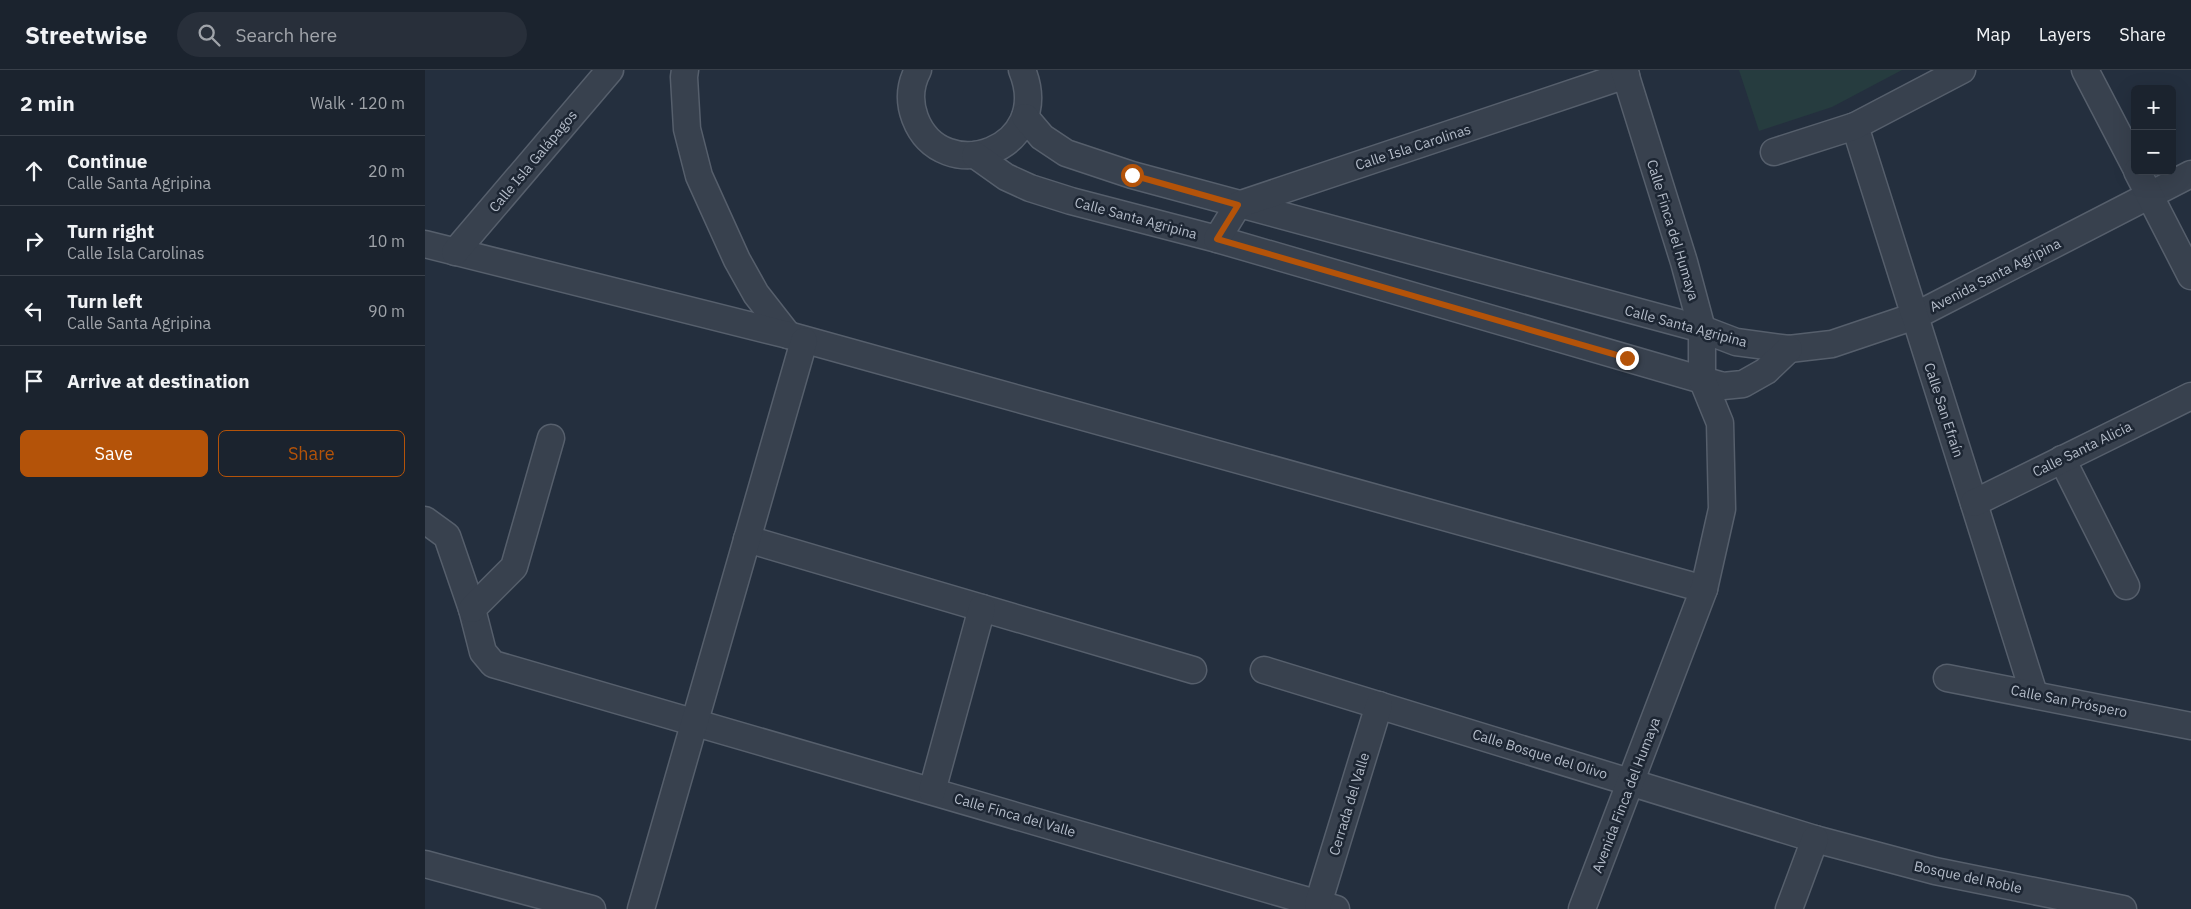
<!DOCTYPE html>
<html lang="en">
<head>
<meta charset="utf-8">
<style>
  :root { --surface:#1b232e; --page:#282f3a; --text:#f1f3f6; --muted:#a0a4aa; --line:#39404a; --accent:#b45309 }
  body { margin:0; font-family:"IBM Plex Sans",sans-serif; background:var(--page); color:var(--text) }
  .controls { position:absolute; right:15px; top:15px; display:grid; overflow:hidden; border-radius:8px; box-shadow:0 5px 20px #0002 }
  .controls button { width:45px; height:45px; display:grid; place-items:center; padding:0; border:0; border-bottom:1px solid var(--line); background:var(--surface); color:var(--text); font:25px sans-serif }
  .stop { position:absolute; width:15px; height:15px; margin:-11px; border:4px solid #b45309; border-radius:50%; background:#fff }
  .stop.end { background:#b45309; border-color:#fff; box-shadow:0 1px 5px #0008 }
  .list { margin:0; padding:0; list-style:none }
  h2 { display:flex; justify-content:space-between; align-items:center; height:65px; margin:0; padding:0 20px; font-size:21px }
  h2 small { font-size:16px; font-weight:400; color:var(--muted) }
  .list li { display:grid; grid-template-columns:32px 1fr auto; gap:15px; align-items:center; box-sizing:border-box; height:70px; padding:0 20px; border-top:1px solid var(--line) }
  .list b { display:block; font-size:19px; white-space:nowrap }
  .list p { margin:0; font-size:16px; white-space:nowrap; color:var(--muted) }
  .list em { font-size:16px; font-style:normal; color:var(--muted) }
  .actions { display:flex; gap:10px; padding:15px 20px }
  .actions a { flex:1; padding:11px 0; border:1px solid var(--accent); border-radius:8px; text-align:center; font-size:18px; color:var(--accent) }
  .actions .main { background:var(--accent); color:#fff }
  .icon { flex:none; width:28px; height:28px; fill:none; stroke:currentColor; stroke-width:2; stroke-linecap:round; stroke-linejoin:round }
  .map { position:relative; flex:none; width:1766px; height:839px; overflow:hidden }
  header { display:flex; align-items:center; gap:30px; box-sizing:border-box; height:70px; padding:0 25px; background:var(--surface); border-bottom:1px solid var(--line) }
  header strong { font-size:24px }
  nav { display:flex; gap:28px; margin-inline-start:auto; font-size:18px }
  .search { width:350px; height:45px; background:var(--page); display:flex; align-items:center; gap:12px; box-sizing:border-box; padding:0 18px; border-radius:28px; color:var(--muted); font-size:19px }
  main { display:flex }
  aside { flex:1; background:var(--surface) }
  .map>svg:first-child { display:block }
  .green { fill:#263c3f }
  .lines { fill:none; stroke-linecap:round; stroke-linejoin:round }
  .minor-casing { stroke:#565f6c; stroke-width:29 }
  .minor { stroke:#38414e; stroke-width:26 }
  .route { stroke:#b45309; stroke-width:6 }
  .labels { text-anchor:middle; stroke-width:5; stroke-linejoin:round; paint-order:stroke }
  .street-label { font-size:14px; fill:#b4bcc9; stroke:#1d2633 }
</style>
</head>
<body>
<header>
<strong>Streetwise</strong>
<div class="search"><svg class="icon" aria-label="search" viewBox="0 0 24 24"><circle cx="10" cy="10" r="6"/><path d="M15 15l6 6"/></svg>Search here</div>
<nav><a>Map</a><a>Layers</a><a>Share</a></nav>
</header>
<main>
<aside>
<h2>2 min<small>Walk · 120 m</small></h2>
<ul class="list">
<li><svg class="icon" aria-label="ahead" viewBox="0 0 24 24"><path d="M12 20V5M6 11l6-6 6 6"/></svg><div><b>Continue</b><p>Calle Santa Agripina</p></div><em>20 m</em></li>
<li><svg class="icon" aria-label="right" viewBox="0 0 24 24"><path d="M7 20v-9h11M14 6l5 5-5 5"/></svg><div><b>Turn right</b><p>Calle Isla Carolinas</p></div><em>10 m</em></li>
<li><svg class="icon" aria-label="left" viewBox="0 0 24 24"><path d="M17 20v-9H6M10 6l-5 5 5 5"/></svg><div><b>Turn left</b><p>Calle Santa Agripina</p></div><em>90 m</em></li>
<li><svg class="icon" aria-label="arrive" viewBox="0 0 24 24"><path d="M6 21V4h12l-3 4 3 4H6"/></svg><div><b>Arrive at destination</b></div></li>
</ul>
<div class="actions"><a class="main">Save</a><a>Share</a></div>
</aside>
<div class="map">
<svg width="1766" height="839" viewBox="0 0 1766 839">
  <rect width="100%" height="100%" fill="#242f3e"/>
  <path class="green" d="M1314,0H1477L1407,37L1334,61Z"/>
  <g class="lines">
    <g class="minor-casing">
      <g id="minor">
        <path d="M260,0L259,7L262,59L274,106L312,190L331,224L363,265"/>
        <path d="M493,0C485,15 484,32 490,48C517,119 630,80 597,0"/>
        <path d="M1660,0L1710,96"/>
        <path d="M600,47L617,67L641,83L707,105L1277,259L1311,272L1364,279L1407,274L1490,246L1766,104"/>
        <path d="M1430,56L1609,624"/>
        <path d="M1349,82L1430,56L1537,0"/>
        <path d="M550,85L581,107L605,118L646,131L792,169L1298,316L1318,314L1341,301L1364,279"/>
        <path d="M1712,101L1766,206"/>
        <path d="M792,169L813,135L1201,5"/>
        <path d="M0,174L363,265L1279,519"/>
        <path d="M30,182L185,0"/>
        <path d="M1637,389L1701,516"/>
        <path d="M1549,433L1766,326"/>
        <path d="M0,450L22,466L47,539L58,582L68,594L911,839"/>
        <path d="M322,469L768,600"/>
        <path d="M47,539L89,497L126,368"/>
        <path d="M839,600L1390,769L1510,801L1698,839"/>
        <path d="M1522,608L1766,656"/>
        <path d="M507,721L557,538"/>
        <path d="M0,794L167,839"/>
        <path d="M893,834L954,635"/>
        <path d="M216,839L379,271"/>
        <path d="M1157,839L1279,519L1297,439L1295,353L1277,309V259L1259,192L1199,0"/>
        <path d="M1364,839L1390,769"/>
      </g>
    </g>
    <use href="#minor" class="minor"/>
  </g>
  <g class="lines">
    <path class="route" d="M707,105L813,135L792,169L1202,288"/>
  </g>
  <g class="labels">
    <g class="street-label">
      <text transform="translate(988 77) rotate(-18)" y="5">Calle Isla Carolinas</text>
      <text transform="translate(108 91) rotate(-50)" y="5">Calle Isla Galápagos</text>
      <text transform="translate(711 148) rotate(15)" y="5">Calle Santa Agripina</text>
      <text transform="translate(1248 160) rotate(73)" y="5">Calle Finca del Humaya</text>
      <text transform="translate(1570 205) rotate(-27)" y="5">Avenida Santa Agripina</text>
      <text transform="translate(1261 256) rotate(15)" y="5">Calle Santa Agripina</text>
      <text transform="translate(1519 340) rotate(72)" y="5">Calle San Efraín</text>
      <text transform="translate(1657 379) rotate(-26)" y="5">Calle Santa Alicia</text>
      <text transform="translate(1644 631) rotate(11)" y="5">Calle San Próspero</text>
      <text transform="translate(1115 684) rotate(17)" y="5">Calle Bosque del Olivo</text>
      <text transform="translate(1201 725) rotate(-69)" y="5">Avenida Finca del Humaya</text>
      <text transform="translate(924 734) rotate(-73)" y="5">Cerrada del Valle</text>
      <text transform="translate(590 745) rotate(16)" y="5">Calle Finca del Valle</text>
      <text transform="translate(1543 807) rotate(12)" y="5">Bosque del Roble</text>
    </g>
  </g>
</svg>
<div class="controls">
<button>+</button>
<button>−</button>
</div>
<div class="stop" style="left:707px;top:105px"></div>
<div class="stop end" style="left:1202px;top:288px"></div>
</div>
</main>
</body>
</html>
